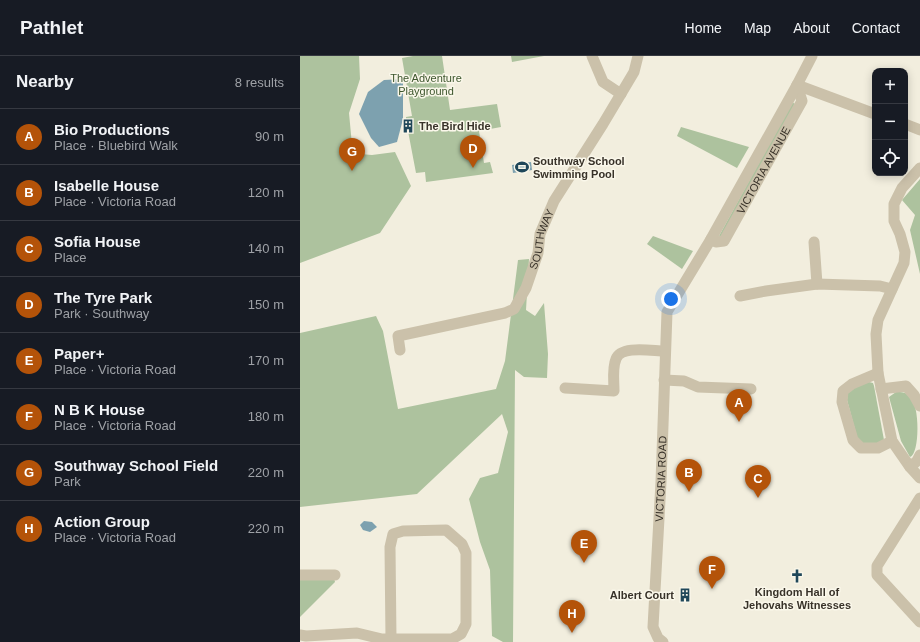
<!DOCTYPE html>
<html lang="en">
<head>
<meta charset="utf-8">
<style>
  :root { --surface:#171b24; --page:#242831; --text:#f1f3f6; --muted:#9ea1a6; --line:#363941; --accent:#b45309 }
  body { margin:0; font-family:Arial,sans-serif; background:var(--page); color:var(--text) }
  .controls { position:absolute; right:12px; top:12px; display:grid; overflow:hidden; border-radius:8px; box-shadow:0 2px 10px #0003 }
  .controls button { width:36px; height:36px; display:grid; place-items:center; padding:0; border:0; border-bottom:1px solid var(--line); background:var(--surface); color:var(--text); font:20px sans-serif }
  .you { position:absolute; left:371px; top:243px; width:14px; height:14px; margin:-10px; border:3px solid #fff; border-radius:50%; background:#1a73e8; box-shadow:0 0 0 6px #1a73e833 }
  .badge { display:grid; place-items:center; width:26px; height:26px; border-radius:50%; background:var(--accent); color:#fff; font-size:13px; font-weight:700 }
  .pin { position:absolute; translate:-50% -33px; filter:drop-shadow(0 1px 2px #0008) }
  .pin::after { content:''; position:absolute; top:21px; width:14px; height:12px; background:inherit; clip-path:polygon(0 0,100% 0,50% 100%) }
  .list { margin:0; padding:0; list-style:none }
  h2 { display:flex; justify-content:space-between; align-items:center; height:52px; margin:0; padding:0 16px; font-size:17px }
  h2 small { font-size:13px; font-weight:400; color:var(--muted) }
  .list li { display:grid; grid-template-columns:26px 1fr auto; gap:12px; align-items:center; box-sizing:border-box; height:56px; padding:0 16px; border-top:1px solid var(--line) }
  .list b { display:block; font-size:15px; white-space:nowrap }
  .list p { margin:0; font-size:13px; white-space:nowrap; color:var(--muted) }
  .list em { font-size:13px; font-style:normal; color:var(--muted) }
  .icon { flex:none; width:22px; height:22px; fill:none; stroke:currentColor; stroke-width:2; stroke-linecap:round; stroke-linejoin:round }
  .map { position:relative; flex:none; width:620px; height:586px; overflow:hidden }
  header { display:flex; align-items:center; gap:24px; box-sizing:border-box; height:56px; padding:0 20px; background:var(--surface); border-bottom:1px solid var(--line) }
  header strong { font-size:19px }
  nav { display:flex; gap:22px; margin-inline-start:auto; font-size:14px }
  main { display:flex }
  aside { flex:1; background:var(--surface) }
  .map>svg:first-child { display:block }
  .green { fill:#adc29e }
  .water { fill:#7da1af }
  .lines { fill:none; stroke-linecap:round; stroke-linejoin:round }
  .minor { stroke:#cbc1aa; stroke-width:11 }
  .labels { text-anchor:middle; stroke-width:3; stroke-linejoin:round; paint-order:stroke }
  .park-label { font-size:11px; fill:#3d562d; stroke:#faf7ea }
  .poi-label { font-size:11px; font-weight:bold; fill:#383229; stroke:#faf7ea; text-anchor:start }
  .street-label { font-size:11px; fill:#383229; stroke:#faf7ea }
</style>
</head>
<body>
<header>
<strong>Pathlet</strong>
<nav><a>Home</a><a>Map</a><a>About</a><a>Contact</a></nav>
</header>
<main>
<aside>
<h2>Nearby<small>8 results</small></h2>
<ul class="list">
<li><span class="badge">A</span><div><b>Bio Productions</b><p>Place · Bluebird Walk</p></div><em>90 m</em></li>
<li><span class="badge">B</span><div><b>Isabelle House</b><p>Place · Victoria Road</p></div><em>120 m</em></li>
<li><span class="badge">C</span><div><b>Sofia House</b><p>Place</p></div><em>140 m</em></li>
<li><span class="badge">D</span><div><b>The Tyre Park</b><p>Park · Southway</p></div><em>150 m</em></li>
<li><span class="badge">E</span><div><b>Paper+</b><p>Place · Victoria Road</p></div><em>170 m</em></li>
<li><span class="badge">F</span><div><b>N B K House</b><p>Place · Victoria Road</p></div><em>180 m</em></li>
<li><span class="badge">G</span><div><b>Southway School Field</b><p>Park</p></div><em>220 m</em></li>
<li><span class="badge">H</span><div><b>Action Group</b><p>Place · Victoria Road</p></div><em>220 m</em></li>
</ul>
</aside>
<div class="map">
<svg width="620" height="586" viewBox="0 0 620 586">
  <rect width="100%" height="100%" fill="#f2eede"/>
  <g class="green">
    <path d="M0,0H59L60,23L49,57L52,89L60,98L72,99L95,96L111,130L80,177L0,207Z"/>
    <path d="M113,0H142L150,54L197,48L201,71L179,75L184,107L190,106L193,117L126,126L125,116L116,117L108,75L111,76L113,67L106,65V61L112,60L102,2Z"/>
    <path d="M211,0H244L212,6Z"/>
    <path d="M492,46L495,48L422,181L419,180Z"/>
    <path d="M381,71L449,91L437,112L377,80Z"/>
    <path d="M620,123V218L610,174L615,159L602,144Z"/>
    <path d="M353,180L393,195L382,213L347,188Z"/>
    <path d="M229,203L226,254L235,260L244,247L248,298L247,322L224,321L215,314L213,586H203L192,580L190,514L180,486L169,443L180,422L198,417L208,376L202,358L117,438L0,451V277L76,260L83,275L98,353L196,333L205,305L218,204Z"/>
    <path d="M569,326L573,327L574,330L584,384L577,389L562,387L557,381L547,344L548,337L552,332Z"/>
    <path d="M596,336C601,336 606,336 610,340C620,349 620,398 610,401L601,385L589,341Z"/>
    <path d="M0,522H34L35,526L0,561Z"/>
  </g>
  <g class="water">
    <path d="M103,23V63L97,86L79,91L71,82L59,58L68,36L84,24Z"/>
    <path d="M231,106L232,114L213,117L212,109Z"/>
    <path d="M64,465L72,466L77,471L70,476L63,474L60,469Z"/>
  </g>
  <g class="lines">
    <g class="minor">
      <path d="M292,0L303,26L321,38"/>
      <path d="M497,29L575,58"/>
      <path d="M605,68L620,74"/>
      <path d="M620,112L602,132L594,148V165L600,178L605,196L604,207L578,264L576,278L578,317L592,385L610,411L620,422"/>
      <path id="s1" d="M411,183L416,186L424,185L502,45L497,29"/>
      <path d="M514,186L517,228"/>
      <path d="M440,240L466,235L517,228L580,230L592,233"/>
      <path id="s2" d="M100,294L98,280L205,257L214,253L226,232L238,197L240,178L254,145L303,68L334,16L338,0"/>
      <path d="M578,317L552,328L543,335L542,346L553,384L561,392H578L592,385"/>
      <path d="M364,324L384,325L398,331L451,333"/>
      <path d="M265,332L314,335C314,325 312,312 316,303C321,289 352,295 365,295"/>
      <path d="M581,333L606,330L614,339L620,350"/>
      <path d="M610,411L617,405L620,399"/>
      <path d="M620,442L577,510V519L620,566"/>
      <path d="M0,519H35"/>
      <path d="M0,579L6,580L57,577L82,583H152L161,578L166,568V497L162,488L146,474L103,475L93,478L90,491L91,583"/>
      <path id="s3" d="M363,586L358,582L353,571L361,426L367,256L411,183L497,29L512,0"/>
    </g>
  </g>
  <defs>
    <g id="building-bare" transform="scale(1.08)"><path d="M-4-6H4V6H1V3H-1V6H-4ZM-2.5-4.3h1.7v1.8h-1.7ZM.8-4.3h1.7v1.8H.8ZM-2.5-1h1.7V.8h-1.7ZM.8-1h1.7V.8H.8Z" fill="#1f4759" stroke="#faf7ea" stroke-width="2.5" paint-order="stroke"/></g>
    <g id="stadium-bare" transform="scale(1.08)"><path d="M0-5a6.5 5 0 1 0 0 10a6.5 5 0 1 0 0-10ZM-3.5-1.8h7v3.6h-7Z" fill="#1f4759" stroke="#faf7ea" stroke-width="2.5" paint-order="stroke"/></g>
    <g id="church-bare" transform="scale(1.08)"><path d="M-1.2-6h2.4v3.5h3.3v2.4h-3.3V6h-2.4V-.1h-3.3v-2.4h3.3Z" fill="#1f4759" stroke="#faf7ea" stroke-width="2.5" paint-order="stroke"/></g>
  </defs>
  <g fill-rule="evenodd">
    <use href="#building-bare" x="108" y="70"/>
    <use href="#stadium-bare" x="222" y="111"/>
    <use href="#church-bare" x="497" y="520"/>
    <use href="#building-bare" x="385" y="539"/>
  </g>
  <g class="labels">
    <g class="park-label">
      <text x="126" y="26">The Adventure<tspan x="126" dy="13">Playground</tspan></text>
    </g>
    <g class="poi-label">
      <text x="119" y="74">The Bird Hide</text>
      <text x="233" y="109">Southway School<tspan x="233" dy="13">Swimming Pool</tspan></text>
      <text x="497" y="540" text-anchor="middle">Kingdom Hall of<tspan x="497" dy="13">Jehovahs Witnesses</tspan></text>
      <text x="374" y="543" text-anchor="end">Albert Court</text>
    </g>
    <g class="street-label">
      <text dy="4" stroke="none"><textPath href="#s1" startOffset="95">VICTORIA AVENUE</textPath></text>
      <text dy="4" stroke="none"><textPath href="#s2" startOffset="209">SOUTHWAY</textPath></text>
      <text dy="4" stroke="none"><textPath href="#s3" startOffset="167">VICTORIA ROAD</textPath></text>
    </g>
  </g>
</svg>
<div class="controls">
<button>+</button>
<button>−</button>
<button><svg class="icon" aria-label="locate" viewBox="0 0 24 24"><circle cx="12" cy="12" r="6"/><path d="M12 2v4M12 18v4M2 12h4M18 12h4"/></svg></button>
</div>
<div class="you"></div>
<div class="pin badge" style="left:439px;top:366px">A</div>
<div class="pin badge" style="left:389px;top:436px">B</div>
<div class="pin badge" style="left:458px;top:442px">C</div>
<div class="pin badge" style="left:173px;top:112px">D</div>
<div class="pin badge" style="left:284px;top:507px">E</div>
<div class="pin badge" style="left:412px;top:533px">F</div>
<div class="pin badge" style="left:52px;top:115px">G</div>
<div class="pin badge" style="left:272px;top:577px">H</div>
</div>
</main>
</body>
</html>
